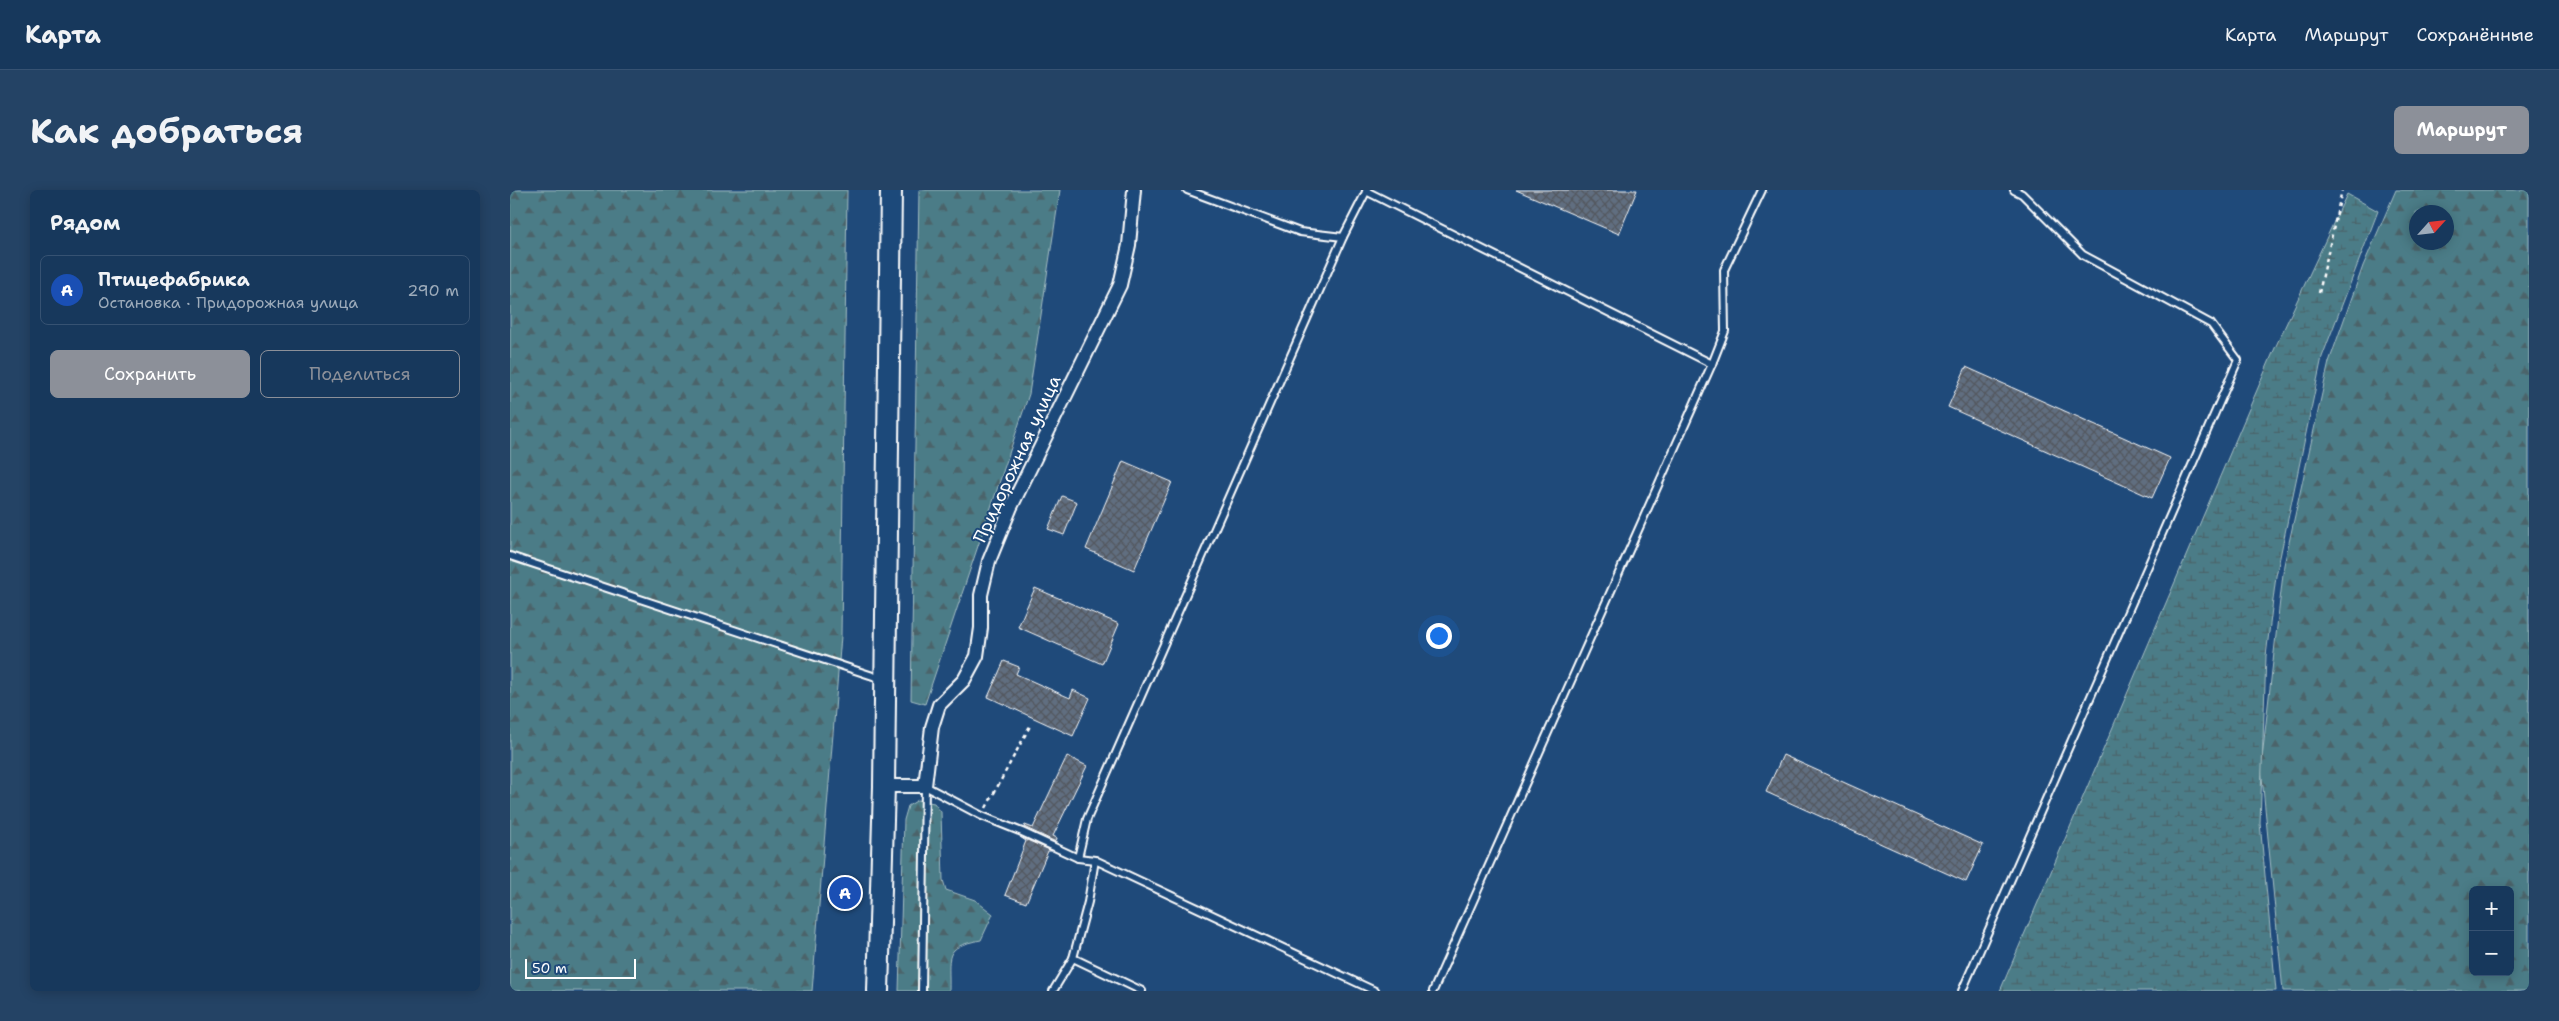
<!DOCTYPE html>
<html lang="ru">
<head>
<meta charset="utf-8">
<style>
  :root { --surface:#17385c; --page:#244365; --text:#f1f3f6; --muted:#9eacbb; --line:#365272; --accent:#8c9099 }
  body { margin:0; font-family:"Shantell Sans",sans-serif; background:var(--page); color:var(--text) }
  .controls { position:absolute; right:15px; bottom:15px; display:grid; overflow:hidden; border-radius:8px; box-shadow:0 2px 12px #0003 }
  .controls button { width:45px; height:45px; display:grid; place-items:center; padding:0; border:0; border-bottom:1px solid var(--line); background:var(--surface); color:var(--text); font:25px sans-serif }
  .compass { position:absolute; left:1899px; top:15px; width:45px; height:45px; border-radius:50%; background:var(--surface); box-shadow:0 2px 12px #0003; rotate:63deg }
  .scale { position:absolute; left:15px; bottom:12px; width:111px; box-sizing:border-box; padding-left:5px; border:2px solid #fff; border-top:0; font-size:14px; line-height:18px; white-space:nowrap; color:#fff; -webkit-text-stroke:4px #1f4a7a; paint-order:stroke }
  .you { position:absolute; left:928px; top:445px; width:18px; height:18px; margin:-12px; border:4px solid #fff; border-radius:50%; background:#1a73e8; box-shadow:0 0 0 8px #1a73e833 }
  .badge { display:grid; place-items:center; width:32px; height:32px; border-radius:50%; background:var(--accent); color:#fff; font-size:16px; font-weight:700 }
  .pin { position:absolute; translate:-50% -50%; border:2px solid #fff; box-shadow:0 1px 5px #0006 }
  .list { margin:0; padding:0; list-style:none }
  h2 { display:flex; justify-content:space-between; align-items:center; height:65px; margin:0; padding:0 20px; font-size:21px }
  h2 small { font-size:16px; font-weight:400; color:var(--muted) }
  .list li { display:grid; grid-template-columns:32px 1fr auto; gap:15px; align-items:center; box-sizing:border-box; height:70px; margin:0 10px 10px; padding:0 10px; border:1px solid var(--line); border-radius:8px }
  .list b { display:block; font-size:19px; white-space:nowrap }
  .list p { margin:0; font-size:16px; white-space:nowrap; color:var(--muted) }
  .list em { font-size:16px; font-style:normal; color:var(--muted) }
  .actions { display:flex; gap:10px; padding:15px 20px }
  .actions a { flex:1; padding:11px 0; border:1px solid var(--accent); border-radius:8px; text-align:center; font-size:18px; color:var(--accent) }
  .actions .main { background:var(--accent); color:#fff }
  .map { position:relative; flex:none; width:2019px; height:801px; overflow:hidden; border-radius:8px }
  header { display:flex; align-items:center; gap:30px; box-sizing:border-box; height:70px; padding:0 25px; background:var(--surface); border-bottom:1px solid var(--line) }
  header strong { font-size:24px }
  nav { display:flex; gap:28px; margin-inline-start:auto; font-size:18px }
  .intro { display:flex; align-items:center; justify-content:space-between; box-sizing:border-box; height:120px; padding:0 30px }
  h1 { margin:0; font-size:35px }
  .button { padding:12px 22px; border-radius:8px; background:var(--accent); color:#fff; font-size:18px; font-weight:700 }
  main { display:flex; gap:30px; padding:0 30px }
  aside { flex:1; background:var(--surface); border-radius:8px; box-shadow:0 2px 12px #0003 }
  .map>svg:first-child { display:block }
  .forest { fill:url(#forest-firs); stroke:#a5bec3; fill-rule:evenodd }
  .wetland { fill:url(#wetland-marsh); stroke:#a5bec3 }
  .building { fill:url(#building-cross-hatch); stroke:#fff }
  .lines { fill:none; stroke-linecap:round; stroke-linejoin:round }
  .service-casing { stroke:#fff; stroke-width:10 }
  .minor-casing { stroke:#fff; stroke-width:16 }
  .primary-casing { stroke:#fff; stroke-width:24 }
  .path { stroke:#fff; stroke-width:2.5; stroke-dasharray:4 4; stroke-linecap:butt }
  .service { stroke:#1f4a7a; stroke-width:6 }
  .minor { stroke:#1f4a7a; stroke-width:12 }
  .primary { stroke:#1f4a7a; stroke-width:20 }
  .labels { text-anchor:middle; stroke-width:4; stroke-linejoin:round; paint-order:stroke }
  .street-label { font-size:18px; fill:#fff; stroke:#1f4a7a }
</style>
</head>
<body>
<header>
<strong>Карта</strong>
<nav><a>Карта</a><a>Маршрут</a><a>Сохранённые</a></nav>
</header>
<div class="intro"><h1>Как добраться</h1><a class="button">Маршрут</a></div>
<main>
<aside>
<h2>Рядом<small></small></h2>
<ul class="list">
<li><span class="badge" style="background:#1a4fb4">A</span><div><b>Птицефабрика</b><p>Остановка · Придорожная улица</p></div><em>290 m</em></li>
</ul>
<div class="actions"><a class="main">Сохранить</a><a>Поделиться</a></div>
</aside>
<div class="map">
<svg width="2019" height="801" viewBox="0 0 2019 801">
  <defs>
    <pattern id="forest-firs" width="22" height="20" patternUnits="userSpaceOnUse" patternTransform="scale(1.25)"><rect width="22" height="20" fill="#4b7c87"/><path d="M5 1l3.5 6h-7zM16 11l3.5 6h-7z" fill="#4c646a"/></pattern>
    <pattern id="wetland-marsh" width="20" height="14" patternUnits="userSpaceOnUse" patternTransform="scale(1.25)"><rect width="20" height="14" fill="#4b7c87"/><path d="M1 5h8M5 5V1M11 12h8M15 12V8" fill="none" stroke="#4c646a"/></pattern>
    <pattern id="building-cross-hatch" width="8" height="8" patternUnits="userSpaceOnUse" patternTransform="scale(1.25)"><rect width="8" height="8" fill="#606e80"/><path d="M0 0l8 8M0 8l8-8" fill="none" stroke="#53585e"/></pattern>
  </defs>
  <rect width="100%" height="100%" fill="#1f4a7a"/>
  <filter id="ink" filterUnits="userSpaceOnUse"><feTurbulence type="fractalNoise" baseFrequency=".02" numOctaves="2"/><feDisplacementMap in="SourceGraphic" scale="10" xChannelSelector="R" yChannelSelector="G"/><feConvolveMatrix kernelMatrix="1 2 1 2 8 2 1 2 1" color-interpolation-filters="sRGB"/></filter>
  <g filter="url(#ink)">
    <g class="forest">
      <path d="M0,0H337L331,446L302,801H0Z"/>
      <path d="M409,0H550L519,204L415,514L401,510Z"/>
      <path d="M1886,0H2019V801H1773L1751,577L1774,375L1819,172L1853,76ZM1906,22H1936V52H1906ZM1963,700H2000V782H1963Z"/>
      <path d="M408,610L424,613L431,622L433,690L436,700L465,710L483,724L471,750C432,757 440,766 439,801H389L394,630L398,616Z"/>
    </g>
    <path class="wetland" d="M1837,4L1868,21L1812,167L1766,386L1756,466L1750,633L1766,801H1490L1765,158Z"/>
    <g class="building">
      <path d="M1006,0H1127L1109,44Z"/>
      <path d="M1456,177L1660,268L1642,308L1438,217Z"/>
      <path d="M613,271L662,292L624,380L576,359Z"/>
      <path d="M552,306L567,312L554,345L538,339Z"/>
      <path d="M525,398L609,434L592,474L508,437Z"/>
      <path d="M494,471L509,477L506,484L560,508L563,500L580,508L563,546L478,507Z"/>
      <path d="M1273,565L1473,655L1456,692L1256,602Z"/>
      <path d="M557,566L577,576L543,646L547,648L546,652L514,637L515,635L523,638Z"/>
      <path d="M510,647L542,661H538L516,713L495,705L516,651Z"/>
    </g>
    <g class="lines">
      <g class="service-casing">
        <g id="service">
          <path d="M677,0L790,42L833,47"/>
          <path d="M856,1L1202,174"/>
          <path d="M0,366L372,489"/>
          <path d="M568,668L577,629L833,47L857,0"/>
          <path d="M563,768L632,801"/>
          <path d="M412,801L415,596L472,626L512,642L568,668L585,670L865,801"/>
          <path d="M543,801L563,768L578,712L585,670"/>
          <path d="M923,801L1202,174L1215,141L1214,80L1252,0"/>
          <path d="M1452,801L1728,170L1701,134L1573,65L1512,4L1504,0"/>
        </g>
      </g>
      <g class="minor-casing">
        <path id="minor" d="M374,596H415L422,537L429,515L454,490L467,466L471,438V405L479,371L501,317L610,95L619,55L624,0"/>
      </g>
      <g class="primary-casing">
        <path id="primary" d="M368,801L374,596L381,0"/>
      </g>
      <g class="path">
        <path d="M1809,103L1832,0"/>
        <path d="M476,618L520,536"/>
      </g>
      <use href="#service" class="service"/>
      <use href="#minor" class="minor"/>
      <use href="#primary" class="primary"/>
    </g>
  </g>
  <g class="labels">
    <g class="street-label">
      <text transform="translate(507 269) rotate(-65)" y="6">Придорожная улица</text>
    </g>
  </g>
</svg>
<div class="controls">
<button>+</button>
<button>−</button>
</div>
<svg class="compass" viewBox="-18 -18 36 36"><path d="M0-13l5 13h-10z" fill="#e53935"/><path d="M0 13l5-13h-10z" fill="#9eacbb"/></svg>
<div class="scale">50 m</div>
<div class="you"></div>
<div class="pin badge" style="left:335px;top:703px;background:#1a4fb4">A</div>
</div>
</main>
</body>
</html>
